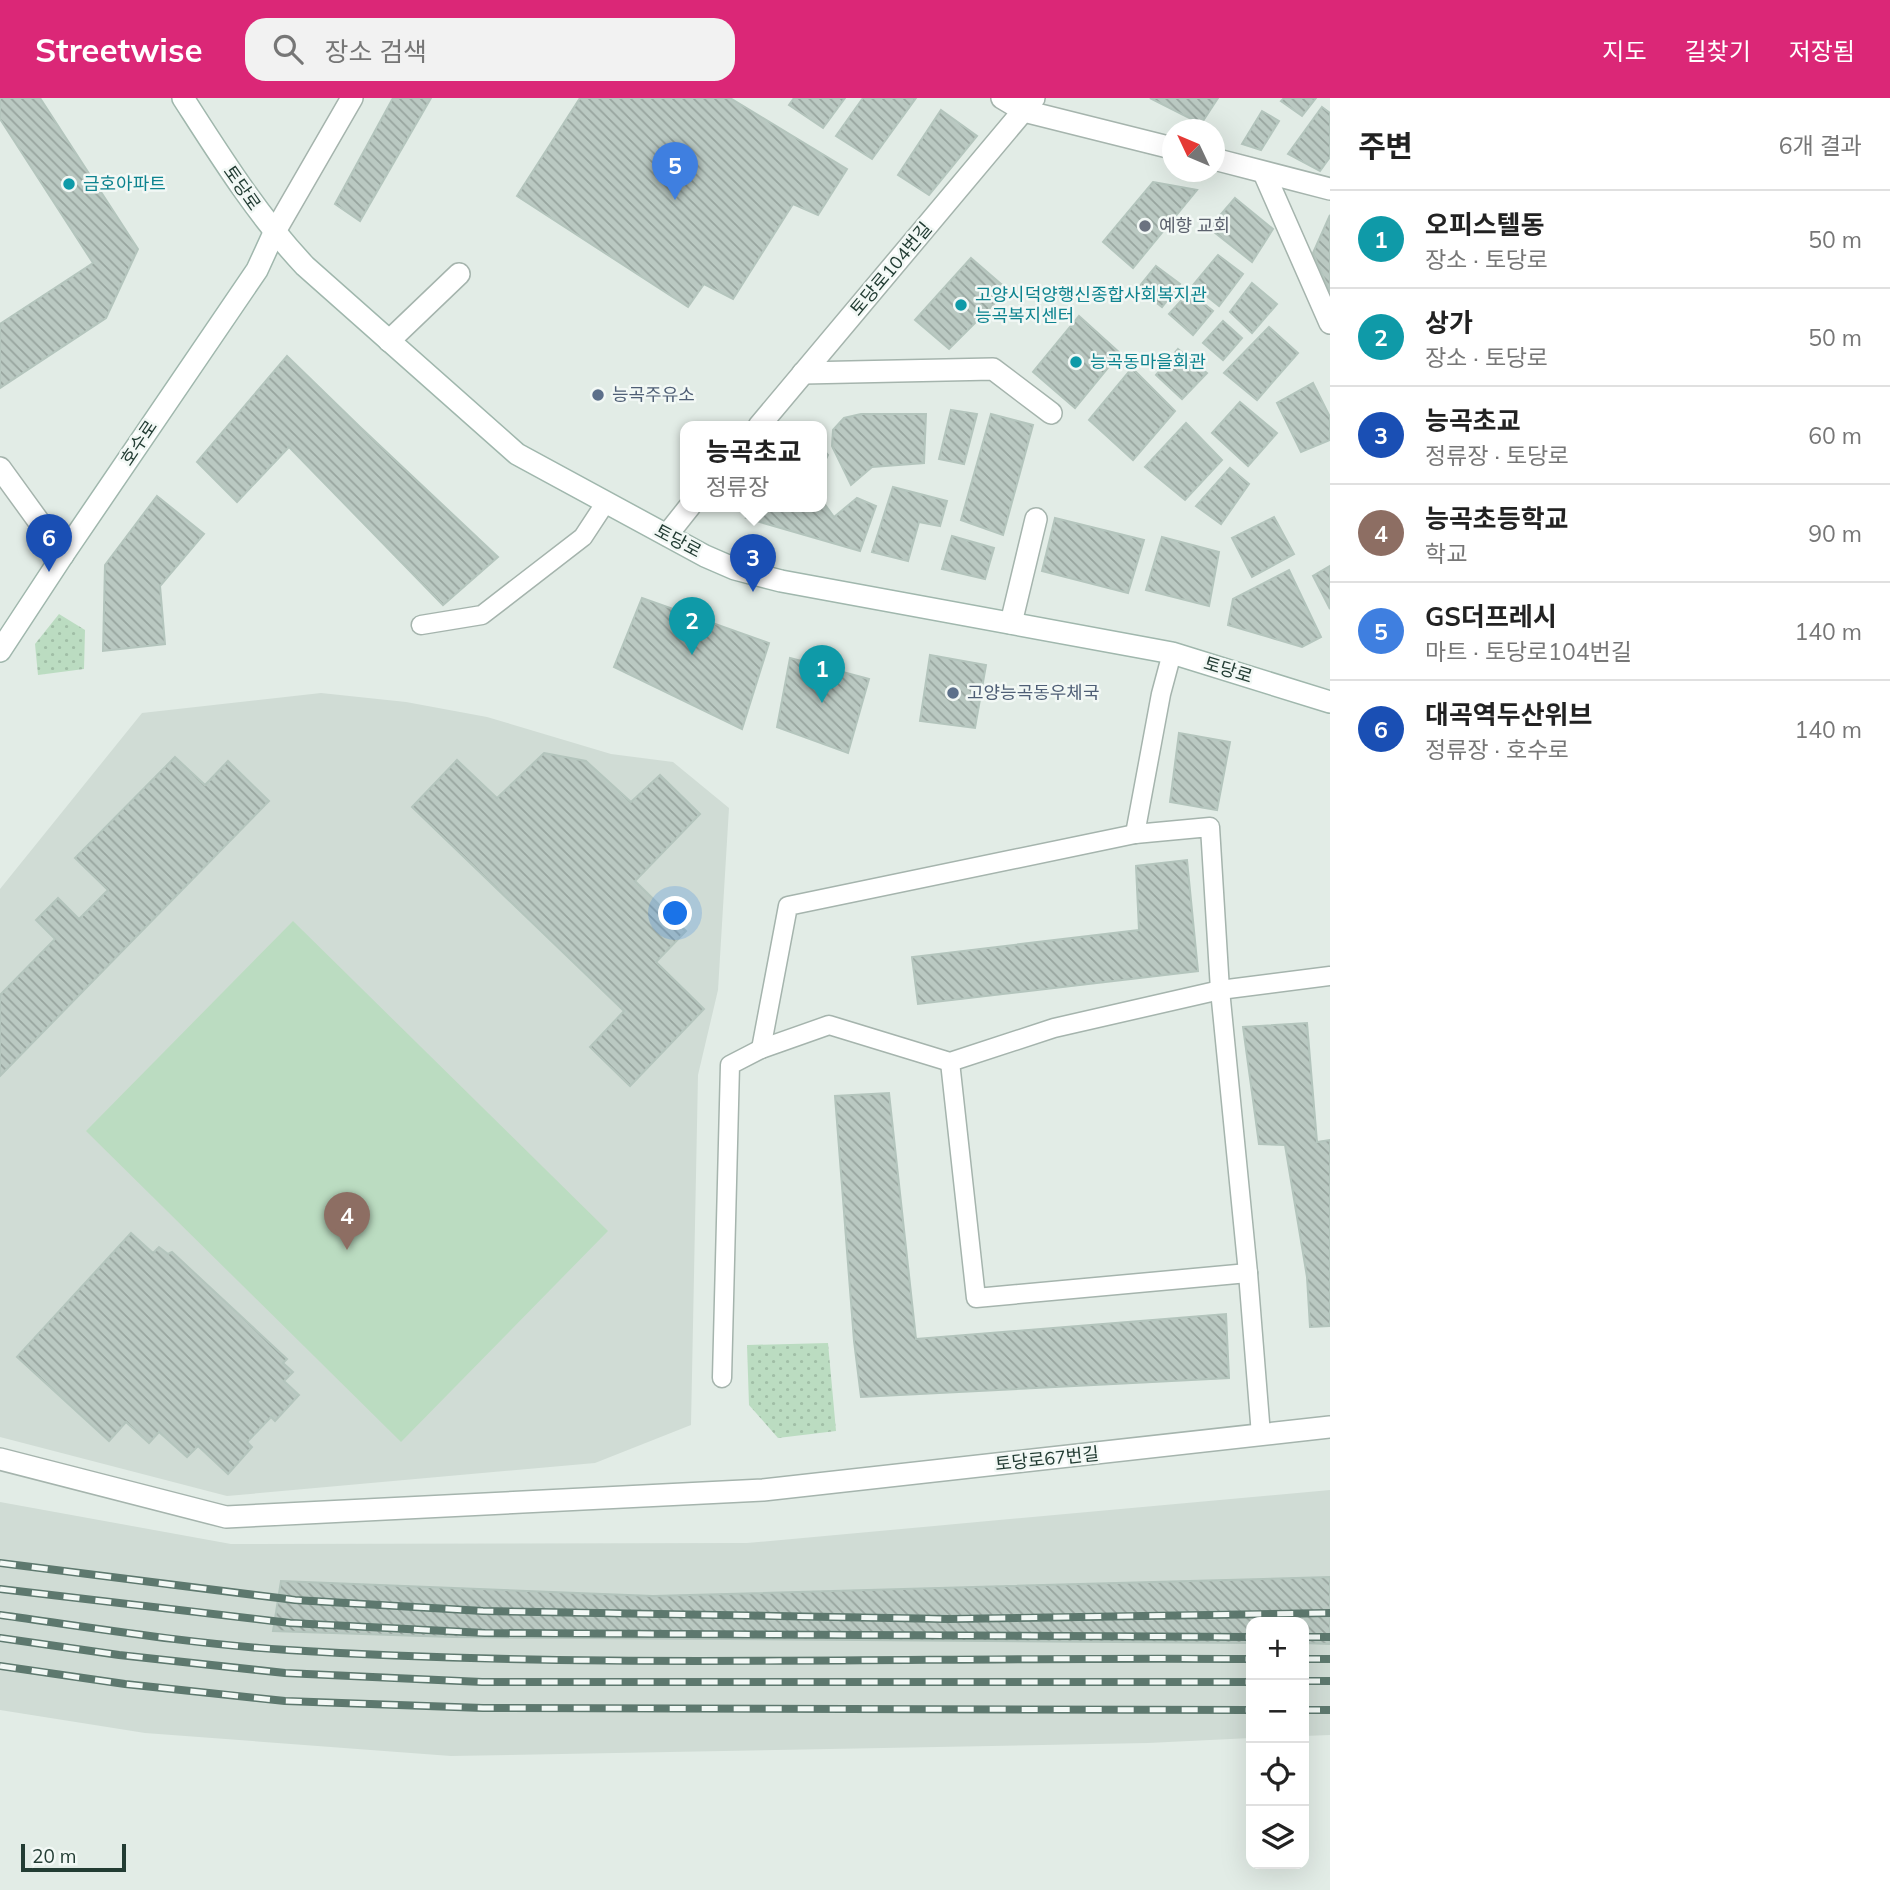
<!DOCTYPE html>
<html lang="ko">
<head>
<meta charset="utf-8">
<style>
  :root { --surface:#fff; --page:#f2f2f2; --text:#222; --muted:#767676; --line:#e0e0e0; --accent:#db2777 }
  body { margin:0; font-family:Mulish,"Noto Sans KR",sans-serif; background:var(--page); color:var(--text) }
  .controls { position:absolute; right:21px; bottom:21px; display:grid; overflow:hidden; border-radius:14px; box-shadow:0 7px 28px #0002 }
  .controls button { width:63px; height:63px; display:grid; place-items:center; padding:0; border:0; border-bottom:2px solid var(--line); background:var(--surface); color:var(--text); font:35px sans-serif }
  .compass { position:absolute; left:1162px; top:21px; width:63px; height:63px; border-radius:50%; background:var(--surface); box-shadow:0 7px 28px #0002; rotate:314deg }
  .scale { position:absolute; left:21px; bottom:18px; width:105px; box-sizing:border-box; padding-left:7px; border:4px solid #223c33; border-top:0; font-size:19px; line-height:24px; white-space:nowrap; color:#223c33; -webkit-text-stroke:5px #f2f8f5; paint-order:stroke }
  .you { position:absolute; left:676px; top:816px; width:24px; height:24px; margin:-18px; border:5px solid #fff; border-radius:50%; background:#1a73e8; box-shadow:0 0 0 10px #1a73e833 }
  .badge { display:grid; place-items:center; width:46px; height:46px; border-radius:50%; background:var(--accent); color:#fff; font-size:23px; font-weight:700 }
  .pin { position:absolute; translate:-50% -58px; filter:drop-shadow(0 2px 4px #0008) }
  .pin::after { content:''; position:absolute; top:37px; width:24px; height:21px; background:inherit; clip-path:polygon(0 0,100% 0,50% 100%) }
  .popup { position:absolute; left:680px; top:323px; width:147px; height:91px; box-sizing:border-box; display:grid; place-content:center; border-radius:14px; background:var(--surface); filter:drop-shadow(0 2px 5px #0005); font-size:23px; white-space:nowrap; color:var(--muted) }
  .popup b { font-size:26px; color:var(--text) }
  .popup::after { content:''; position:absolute; left:50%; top:100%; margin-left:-14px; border:14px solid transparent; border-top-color:var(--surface) }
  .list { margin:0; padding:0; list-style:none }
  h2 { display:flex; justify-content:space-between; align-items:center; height:91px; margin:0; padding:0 28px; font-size:30px }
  h2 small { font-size:23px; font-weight:400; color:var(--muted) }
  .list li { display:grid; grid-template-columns:46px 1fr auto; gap:21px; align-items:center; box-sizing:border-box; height:98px; padding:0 28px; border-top:2px solid var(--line) }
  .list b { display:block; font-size:26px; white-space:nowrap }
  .list p { margin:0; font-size:23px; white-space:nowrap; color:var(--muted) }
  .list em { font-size:23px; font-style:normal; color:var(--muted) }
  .icon { flex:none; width:38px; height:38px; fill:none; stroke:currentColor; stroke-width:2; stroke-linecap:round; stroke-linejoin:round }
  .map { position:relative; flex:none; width:1330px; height:1792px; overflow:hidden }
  header { display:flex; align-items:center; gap:42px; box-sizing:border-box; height:98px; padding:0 35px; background:var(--accent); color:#fff }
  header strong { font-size:33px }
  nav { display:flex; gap:38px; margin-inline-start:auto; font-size:24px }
  .search { width:490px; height:63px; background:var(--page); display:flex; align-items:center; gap:18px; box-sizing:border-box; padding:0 24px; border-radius:21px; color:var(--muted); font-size:26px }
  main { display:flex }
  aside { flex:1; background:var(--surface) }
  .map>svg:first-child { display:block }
  .built { fill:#d0dcd5 }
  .grass { fill:#bbdcc1 }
  .park { fill:url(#park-dots) }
  .building { fill:url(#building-back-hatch); stroke:#b4c5bd; stroke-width:2 }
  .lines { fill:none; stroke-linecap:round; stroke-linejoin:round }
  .service-casing { stroke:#a5b4ad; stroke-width:21 }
  .minor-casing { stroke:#a5b4ad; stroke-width:24 }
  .secondary-casing { stroke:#a0b7ad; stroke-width:24 }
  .service { stroke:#fff; stroke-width:18 }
  .minor { stroke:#fff; stroke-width:21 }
  .secondary { stroke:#fff; stroke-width:21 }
  .rail-casing { stroke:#5d786e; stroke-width:8 }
  .rail { stroke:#f2f8f5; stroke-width:5; stroke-dasharray:16; stroke-linecap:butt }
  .culture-dot { fill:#0f9aa8; stroke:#f2f8f5; stroke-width:2.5 }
  .worship-dot { fill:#6b7280; stroke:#f2f8f5; stroke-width:2.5 }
  .service-dot { fill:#5c6f8a; stroke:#f2f8f5; stroke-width:2.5 }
  .labels { text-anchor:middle; stroke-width:5; stroke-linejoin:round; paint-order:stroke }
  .culture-label { font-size:18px; fill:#0d838f; stroke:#f2f8f5; text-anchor:start }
  .street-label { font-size:18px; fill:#223c33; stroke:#f2f8f5 }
  .worship-label { font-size:18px; fill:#5b616d; stroke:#f2f8f5; text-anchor:start }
  .service-label { font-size:18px; fill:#4e5e75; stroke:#f2f8f5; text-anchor:start }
</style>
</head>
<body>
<header>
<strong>Streetwise</strong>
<div class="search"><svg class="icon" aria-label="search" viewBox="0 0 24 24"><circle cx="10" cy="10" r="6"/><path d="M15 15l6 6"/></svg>장소 검색</div>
<nav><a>지도</a><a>길찾기</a><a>저장됨</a></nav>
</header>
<main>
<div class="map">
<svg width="1330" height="1792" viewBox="0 0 1330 1792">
  <defs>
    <pattern id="park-dots" width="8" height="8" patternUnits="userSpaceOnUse" patternTransform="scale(1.75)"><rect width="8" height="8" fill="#bbdcc1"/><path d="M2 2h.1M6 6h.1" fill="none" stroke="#a0bea6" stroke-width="1.8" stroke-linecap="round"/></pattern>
    <pattern id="building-back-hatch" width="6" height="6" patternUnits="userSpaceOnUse" patternTransform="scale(1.75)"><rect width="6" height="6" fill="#bac9c2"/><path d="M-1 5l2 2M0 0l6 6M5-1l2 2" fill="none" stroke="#97a49e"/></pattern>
  </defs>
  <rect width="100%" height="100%" fill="#e2ece6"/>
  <g class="built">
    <path d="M321,595L406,604L487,619L611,656L673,664L729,710L718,892L698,977L691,1327L595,1365L227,1398L0,1339V791L142,615Z"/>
    <path d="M1330,1392V1637L1304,1638V1524H1251V1640L1148,1645L451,1658L145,1635L0,1612V1404L231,1446L747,1445Z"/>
  </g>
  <path class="grass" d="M293,823L608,1133L401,1344L86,1033Z"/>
  <g class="park">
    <path d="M59,516L85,532L84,571L38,577L35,546Z"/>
    <path d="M828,1245L836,1333L778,1340L749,1307L747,1247Z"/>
  </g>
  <g class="building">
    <path d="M0,0H40L138,151L106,220L0,290V226L93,165L0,21Z"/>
    <path d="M393,0H431L360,123L335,106Z"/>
    <path d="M580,0H730L847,71L818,117L793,106L733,201L704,186L688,209L517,98Z"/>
    <path d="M794,0H845L823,30L789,7Z"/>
    <path d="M863,0H916L872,61L836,38Z"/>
    <path d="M1150,0H1218L1201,26Z"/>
    <path d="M1284,0H1316L1302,18L1281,3Z"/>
    <path d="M1322,9L1330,15V59L1320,73L1288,56Z"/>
    <path d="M941,12L977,38L929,97L898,77Z"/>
    <path d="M1262,13L1279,23L1261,52L1242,46Z"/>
    <path d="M1153,84L1197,92L1133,170L1103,144Z"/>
    <path d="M1235,100L1273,131L1252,164L1209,130Z"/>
    <path d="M1330,117V194L1313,155Z"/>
    <path d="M1218,157L1243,176L1219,208L1193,187Z"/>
    <path d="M971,160L1008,192L949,251L915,222Z"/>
    <path d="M1156,168L1180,186L1162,209L1138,190Z"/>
    <path d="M1252,185L1277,206L1252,235L1230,214Z"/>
    <path d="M1189,194L1213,213L1193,237L1169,216Z"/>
    <path d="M1079,218L1120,255L1075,310L1033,274Z"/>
    <path d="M1223,223L1242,240L1223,262L1203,245Z"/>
    <path d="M1269,229L1298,255L1257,302L1224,275Z"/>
    <path d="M1178,251L1207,275L1182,301L1156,277Z"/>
    <path d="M287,258L359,328L498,459L443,507L289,349L237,404L197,364Z"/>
    <path d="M1132,270L1175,313L1133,362L1089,322Z"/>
    <path d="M1313,285L1330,319V342L1301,354L1277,305Z"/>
    <path d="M1240,304L1277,335L1248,368L1212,335Z"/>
    <path d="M951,312L977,316L964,366L939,361Z"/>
    <path d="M861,316H926L924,365L872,369L851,387L832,348L833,332L844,320Z"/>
    <path d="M991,316L1033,327L1003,437L961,422Z"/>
    <path d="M1186,325L1222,362L1185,402L1145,369Z"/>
    <path d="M821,349L828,357L821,371Z"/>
    <path d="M1230,370L1249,386L1221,426L1196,408Z"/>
    <path d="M893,389L947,403L940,428L919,424L908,463L872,454Z"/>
    <path d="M157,398L204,436L160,488L165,546L103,553L105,467Z"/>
    <path d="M857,400L876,408L860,453L746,420L755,408H821V401L834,419Z"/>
    <path d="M1274,419L1294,456L1252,479L1232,440Z"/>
    <path d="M1055,420L1144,442L1128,495L1042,473Z"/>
    <path d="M952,438L994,450L985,481L942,471Z"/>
    <path d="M1162,439L1219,454L1209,508L1146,492Z"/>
    <path d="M1330,468V511L1313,478Z"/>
    <path d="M1289,472L1321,539L1302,549L1228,527L1233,501Z"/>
    <path d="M642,500L769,545L742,631L614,569Z"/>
    <path d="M930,557L986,567L975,630L920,623Z"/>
    <path d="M790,560L869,581L848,655L777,629Z"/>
    <path d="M1179,635L1230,644L1217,712L1170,704Z"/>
    <path d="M544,655L586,663L631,704L660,677L700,716L635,783L686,833L656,864L704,911L630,988L590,949L624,913L412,709L457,662L497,700Z"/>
    <path d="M175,659L205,687L228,663L269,703L0,978V897L55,841L36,822L58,800L79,821L108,792L75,760Z"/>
    <path d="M1187,762L1198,873L918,906L912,859L1139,832L1136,768Z"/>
    <path d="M1307,925L1317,1044L1330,1042V1228L1310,1229L1307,1179L1285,1047L1259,1046L1243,929Z"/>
    <path d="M889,995L916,1241L1226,1216L1229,1280L861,1299L854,1243L835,998Z"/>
    <path d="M131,1135L153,1155L159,1149L168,1156L172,1154L287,1261L283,1265L293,1274L284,1283L299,1297L275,1323L271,1319L247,1344L252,1349L228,1376L198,1348L187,1359L159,1334L149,1345L126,1324L109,1343L17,1259Z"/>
    <path d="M1330,1479V1546L1304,1545V1524H1251V1545L453,1539L273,1533L281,1483L653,1498Z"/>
  </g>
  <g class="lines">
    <g class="service-casing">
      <g id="service">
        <path d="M421,527L482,517L583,439L606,404"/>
        <path d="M1172,555L1161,596L1135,736L1210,729L1220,892L1248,1175L1261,1337"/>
        <path d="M761,951L788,808L1135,736"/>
        <path d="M950,964L976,1200L1248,1175"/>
        <path d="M722,1280L730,967L761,951L829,927L950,964L1054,930L1220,892L1330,878"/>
      </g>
    </g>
    <g class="minor-casing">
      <g id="minor">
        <path d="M1002,0L1024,13L1172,50"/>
        <path d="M1214,61L1330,91"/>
        <path d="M1264,75L1330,225"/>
        <path d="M274,135L352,0"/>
        <path d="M389,243L459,176"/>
        <path d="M803,275L993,271L1051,315"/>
        <path d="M759,328L1034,0"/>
        <path d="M0,370L63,457"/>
        <path d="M667,437L690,408"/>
        <path d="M1011,525L1036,421"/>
        <path d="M0,1361L226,1419L763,1392L1330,1329"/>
      </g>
    </g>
    <g class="secondary-casing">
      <g id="secondary">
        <path d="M183,0C221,59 257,117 305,168L517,356L705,458L735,471L781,483L1172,555L1330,604"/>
        <path d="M0,553L63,457L257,172L274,135"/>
      </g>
    </g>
    <use href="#service" class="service"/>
    <use href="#minor" class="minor"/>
    <use href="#secondary" class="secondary"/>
    <g class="rail-casing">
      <g id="rail">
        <path d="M0,1465L295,1502L483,1513L948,1521L1330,1515"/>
        <path d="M0,1491L290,1525L485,1535L1251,1539"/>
        <path d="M0,1517C95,1530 192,1546 288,1552C608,1572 930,1558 1251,1561"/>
        <path d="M1304,1539H1330"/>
        <path d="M0,1540L119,1557L285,1575L482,1584H1251"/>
        <path d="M1304,1561H1330"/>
        <path d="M0,1568L125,1586L285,1603L483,1610L1251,1612"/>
        <path d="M1304,1583H1330"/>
        <path d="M1304,1612H1330"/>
      </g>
    </g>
    <use href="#rail" class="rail"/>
  </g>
  <g class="culture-dot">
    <circle cx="69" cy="86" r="7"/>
    <circle cx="961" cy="207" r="7"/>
    <circle cx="1076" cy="264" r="7"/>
  </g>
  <circle class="worship-dot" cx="1145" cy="128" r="7"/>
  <g class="service-dot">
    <circle cx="598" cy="297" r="7"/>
    <circle cx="953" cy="595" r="7"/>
  </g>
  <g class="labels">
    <g class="culture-label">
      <text x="83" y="92">금호아파트</text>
      <text x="975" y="203">고양시덕양행신종합사회복지관<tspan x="975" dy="21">능곡복지센터</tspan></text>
      <text x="1090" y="270">능곡동마을회관</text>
    </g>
    <g class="street-label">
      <text transform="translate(242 90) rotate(55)" y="6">토당로</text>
      <text transform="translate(891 171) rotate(-50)" y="6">토당로104번길</text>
      <text transform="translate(139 345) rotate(-56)" y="6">호수로</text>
      <text transform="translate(678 443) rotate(28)" y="6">토당로</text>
      <text transform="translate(1228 572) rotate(17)" y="6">토당로</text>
      <text transform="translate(1047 1361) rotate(-6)" y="6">토당로67번길</text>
    </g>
    <g class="worship-label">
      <text x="1159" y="134">예향 교회</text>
    </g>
    <g class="service-label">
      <text x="612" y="303">능곡주유소</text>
      <text x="967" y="601">고양능곡동우체국</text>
    </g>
  </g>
</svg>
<div class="controls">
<button>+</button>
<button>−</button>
<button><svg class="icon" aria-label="locate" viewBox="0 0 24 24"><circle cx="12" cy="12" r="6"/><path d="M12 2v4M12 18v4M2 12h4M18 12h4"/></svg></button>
<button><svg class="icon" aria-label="layers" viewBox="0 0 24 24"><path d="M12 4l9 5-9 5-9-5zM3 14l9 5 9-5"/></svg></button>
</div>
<svg class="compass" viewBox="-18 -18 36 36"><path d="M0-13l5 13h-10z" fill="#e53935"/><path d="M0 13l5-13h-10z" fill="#767676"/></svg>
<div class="scale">20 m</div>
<div class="you"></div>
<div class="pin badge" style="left:822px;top:605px;background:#0f9aa8">1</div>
<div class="pin badge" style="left:692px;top:557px;background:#0f9aa8">2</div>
<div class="pin badge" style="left:753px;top:494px;background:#1a4fb4">3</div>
<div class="popup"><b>능곡초교</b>정류장</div>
<div class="pin badge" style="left:347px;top:1152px;background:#8d6e63">4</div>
<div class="pin badge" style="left:675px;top:102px;background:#3f7fe0">5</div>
<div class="pin badge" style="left:49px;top:474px;background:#1a4fb4">6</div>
</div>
<aside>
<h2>주변<small>6개 결과</small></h2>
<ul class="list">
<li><span class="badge" style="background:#0f9aa8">1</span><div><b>오피스텔동</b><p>장소 · 토당로</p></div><em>50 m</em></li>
<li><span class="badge" style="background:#0f9aa8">2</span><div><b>상가</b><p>장소 · 토당로</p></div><em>50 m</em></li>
<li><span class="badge" style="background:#1a4fb4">3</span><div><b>능곡초교</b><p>정류장 · 토당로</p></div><em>60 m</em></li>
<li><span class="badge" style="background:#8d6e63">4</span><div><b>능곡초등학교</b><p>학교</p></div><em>90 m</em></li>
<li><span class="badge" style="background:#3f7fe0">5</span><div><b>GS더프레시</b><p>마트 · 토당로104번길</p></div><em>140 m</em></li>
<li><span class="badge" style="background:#1a4fb4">6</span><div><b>대곡역두산위브</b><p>정류장 · 호수로</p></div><em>140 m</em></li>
</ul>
</aside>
</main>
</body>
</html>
